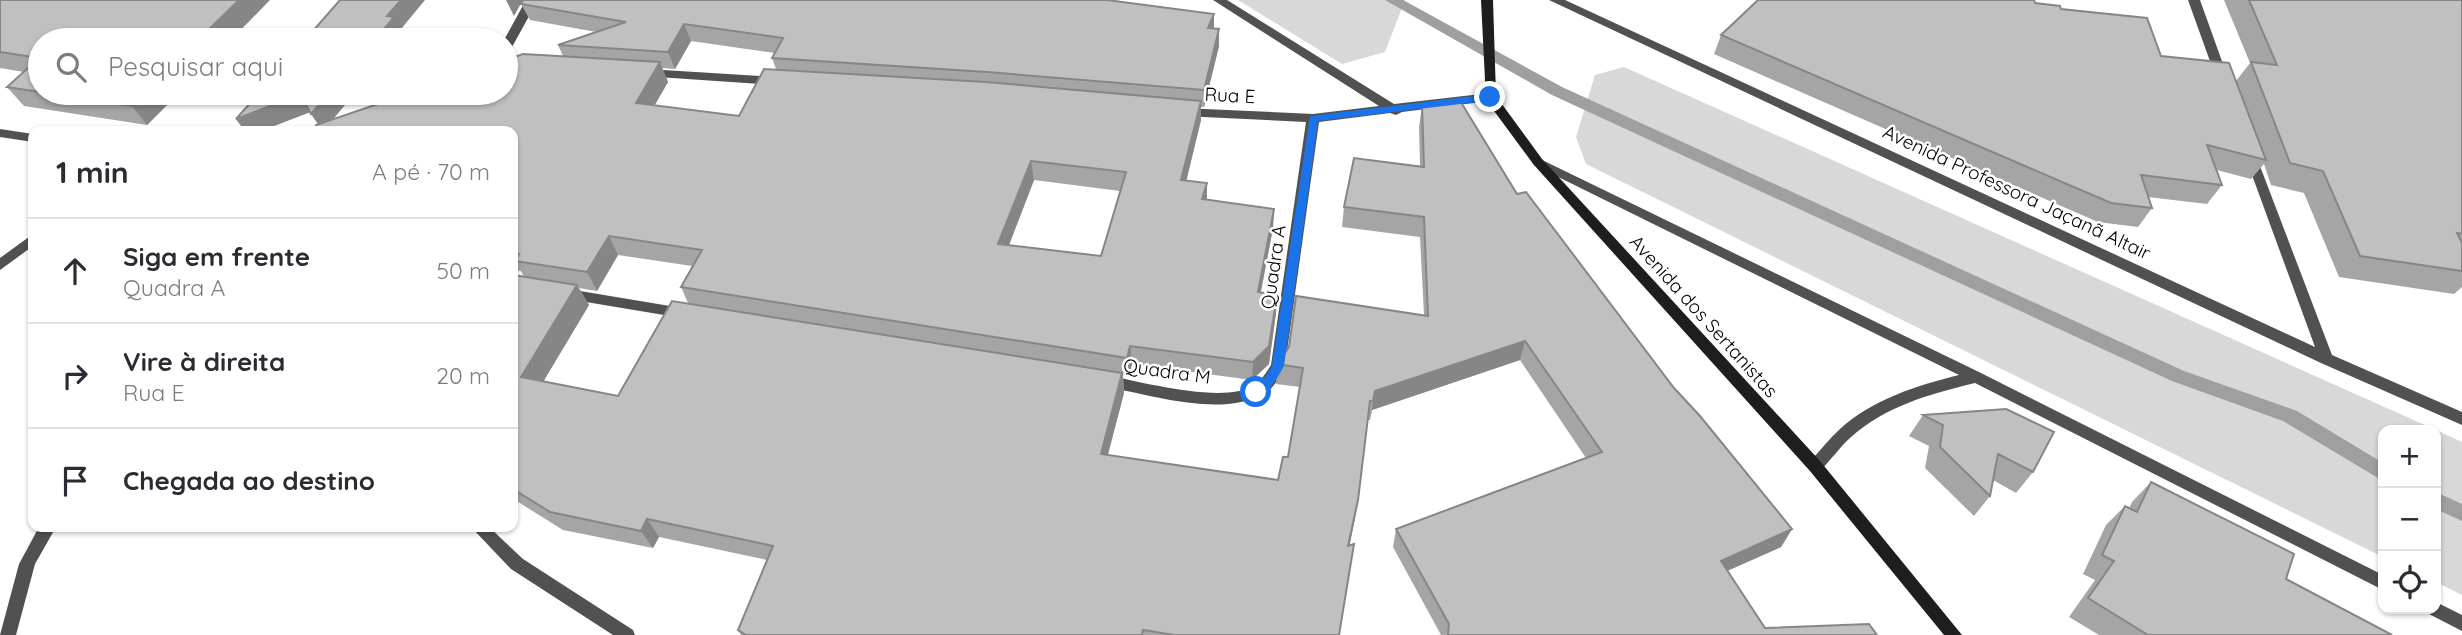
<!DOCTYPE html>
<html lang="pt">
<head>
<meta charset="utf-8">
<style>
  :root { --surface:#fff; --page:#f2f2f3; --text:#2b2b33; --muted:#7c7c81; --line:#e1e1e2 }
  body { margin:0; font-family:Quicksand,sans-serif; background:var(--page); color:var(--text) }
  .controls { position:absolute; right:21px; bottom:21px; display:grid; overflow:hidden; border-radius:14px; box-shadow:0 2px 5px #0004 }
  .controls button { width:63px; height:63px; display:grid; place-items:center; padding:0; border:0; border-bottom:2px solid var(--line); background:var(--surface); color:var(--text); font:35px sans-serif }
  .stop { position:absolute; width:21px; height:21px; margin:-16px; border:5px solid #1a73e8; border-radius:50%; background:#fff }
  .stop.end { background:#1a73e8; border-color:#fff; box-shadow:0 2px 7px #0008 }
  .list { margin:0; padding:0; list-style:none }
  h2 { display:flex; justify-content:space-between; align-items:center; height:91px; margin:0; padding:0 28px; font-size:30px }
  h2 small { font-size:23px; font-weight:400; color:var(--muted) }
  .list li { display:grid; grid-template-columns:46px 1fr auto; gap:21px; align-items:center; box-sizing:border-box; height:105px; padding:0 28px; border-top:2px solid var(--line) }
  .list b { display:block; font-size:26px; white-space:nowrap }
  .list p { margin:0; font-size:23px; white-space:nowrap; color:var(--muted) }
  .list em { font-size:23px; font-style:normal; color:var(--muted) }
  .icon { flex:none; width:38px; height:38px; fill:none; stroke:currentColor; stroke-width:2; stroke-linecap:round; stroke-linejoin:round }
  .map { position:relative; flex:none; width:2462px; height:635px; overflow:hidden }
  .search { position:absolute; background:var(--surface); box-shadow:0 2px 5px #0004; left:28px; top:28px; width:490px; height:77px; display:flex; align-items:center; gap:18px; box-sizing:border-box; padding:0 24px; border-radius:38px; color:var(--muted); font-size:26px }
  .panel { position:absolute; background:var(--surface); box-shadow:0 2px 5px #0004; left:28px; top:126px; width:490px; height:406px; border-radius:14px }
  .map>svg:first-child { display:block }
  .green { fill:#d8d8d8 }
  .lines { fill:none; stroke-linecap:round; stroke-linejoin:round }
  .stream { fill:#9f9f9f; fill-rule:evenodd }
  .minor { fill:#515151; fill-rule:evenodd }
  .secondary { fill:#1e1e1e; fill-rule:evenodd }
  .wall { fill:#a5a5a5; fill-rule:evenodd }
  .shaded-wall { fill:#868686 }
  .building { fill:#c0c0c0; stroke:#868686; stroke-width:2; fill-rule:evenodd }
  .route { fill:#1a73e8 }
  .labels { text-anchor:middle; stroke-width:5; stroke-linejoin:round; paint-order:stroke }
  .street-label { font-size:19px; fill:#000; stroke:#fff }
</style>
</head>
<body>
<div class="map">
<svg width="2462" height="635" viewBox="0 0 2462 635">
  <rect width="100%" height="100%" fill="#fff"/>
  <g class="green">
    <path d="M1238,0H1405L1385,52L1342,64Z"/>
    <path d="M1624,67L2436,430H2383V557L1586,164L1576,137L1595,75Z"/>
    <path d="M2436,430L2462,442V595L2436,582Z"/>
  </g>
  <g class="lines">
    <g class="stream">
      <path d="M1385,0H1403L1562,87L2184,371L2297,411L2383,463V481L2283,421L2172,381L1552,95Z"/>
      <path d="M2436,492L2462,504V521L2436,509Z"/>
    </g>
    <g class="minor">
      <path d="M526,0H538L512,47L506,51V40H504Z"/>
      <path d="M1213,0H1227L1394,104L1490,93L1496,97L1490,101L1402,112L1396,115L1390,113L1319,122L1285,366C1280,377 1273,390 1262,395C1219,417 1152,395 1107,387L1102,385L1100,381L1102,377L1107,375C1141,382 1223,404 1253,386C1261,381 1266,373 1271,365L1306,122L1182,116L1176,112L1182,108L1313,114L1379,106Z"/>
      <path d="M1549,0H1565L2315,347L2245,156L2251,152L2255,153L2332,355L2462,412V425L2321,363Z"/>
      <path d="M2188,0H2200L2228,78L2226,81H2218L2216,78Z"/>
      <path d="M647,69L777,77L783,81L777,85L643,76L641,73L643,70Z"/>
      <path d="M0,129L33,134V142L0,137Z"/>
      <path d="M1538,158L1981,373L2383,575V590L1975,383C1930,394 1885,406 1850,438C1839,448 1831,460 1820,471L1815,472L1810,471L1807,466L1810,461C1820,451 1829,439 1840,429C1873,399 1916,386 1959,375L1534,165L1532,162L1534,159Z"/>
      <path d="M33,234V246L0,270V258Z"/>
      <path d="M568,289L682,308L687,309L689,313L687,317L682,318L568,299L561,294Z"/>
      <path d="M39,527H56L35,564L16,635H0L19,564Z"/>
      <path d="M471,527H489L523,559L633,630L635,635H613L511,569Z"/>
      <path d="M2436,602L2462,615V631L2429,614L2427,609H2436Z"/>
    </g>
    <path class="secondary" d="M1481,0H1493L1496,96L1542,159L1820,461L1962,635H1944L1810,471L1534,165L1486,100Z"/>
  </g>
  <g class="wall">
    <path d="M0,0L40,40V93H179L147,125L24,106L7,87L24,72L0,68Z"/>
    <path d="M2224,0H2462V287L2454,294L2339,277L2304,193L2271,185L2264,164L2251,179L2217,170L2222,185L2207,204L2148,197L2152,208L2138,227L2098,222L1714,54L1721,35L2035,3L2061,9L2161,56L2236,81L2250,63Z"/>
    <path d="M521,4L1214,14V29L1219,46L1204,107H1201V120L1186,180L1207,200L1274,209L1273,228L1261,292L1277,295L1276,313L1269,364L1252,380L1132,364L1129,376L1123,375L1124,393L1108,455L1278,480L1288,457L1300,387L1276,384L1277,364L1424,315L1420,237L1342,227L1344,207L1420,166L1419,127L1422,106L1517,194L1674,388L1792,529L1781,547L1727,571L1765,628L1877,635H1441L1393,547L1396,529L1586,458L1520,360L1372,410L1370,420H1368L1355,518L1349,546L1340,635H741L738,630L767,560L659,537L653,548L563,530L515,500L513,498V275L524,277L521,271L513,270V131L318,124L310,112L261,131H245L236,119L259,93H355L333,119L563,56L558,45L596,32L530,20ZM691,41L775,53L772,58L776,69L739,116L654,106L668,82L662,68L675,69ZM1034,180L1120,191L1101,256L1009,245ZM618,255L692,266L681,287L688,303L618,396L543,382L589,305L579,288L597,291Z"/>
    <path d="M1923,415L2033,472L2016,493L1993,480L1990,496L1974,516L1925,468L1929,446L1909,436Z"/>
    <path d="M2151,482L2286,579L2392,635H2099L2069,617L2095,580L2083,574L2106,525L2125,506L2129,508L2132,502Z"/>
  </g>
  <g class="shaded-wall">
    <path d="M239,0H270L231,40H198Z"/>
    <path d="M401,0H425L401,29L404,34L399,40H375L387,16Z"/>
    <path d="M506,0H523L514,16Z"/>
    <path d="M1214,14V30L1208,28Z"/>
    <path d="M684,24L691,41L675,69L668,52Z"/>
    <path d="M1219,29V46L1204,107V90Z"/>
    <path d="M660,62L668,82L645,122L636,103Z"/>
    <path d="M146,93H179L147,125L132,106Z"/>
    <path d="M329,93H355L323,131L311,114Z"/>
    <path d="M301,94L313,111L261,131H245L236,119Z"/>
    <path d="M1201,101V120L1182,199L1181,180Z"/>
    <path d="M1031,161L1034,180L1002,263L998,244Z"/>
    <path d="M1207,183V203L1202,199Z"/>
    <path d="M1274,209L1273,228L1257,310L1258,292Z"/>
    <path d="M609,236L618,255L597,291L587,272Z"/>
    <path d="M577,285L589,305L534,397L521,377Z"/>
    <path d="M1277,295L1276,313L1269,364L1252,380L1253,362Z"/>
    <path d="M1525,341L1520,360L1372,410L1370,420L1375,391Z"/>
    <path d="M1130,346L1132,364L1129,376L1127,358Z"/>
    <path d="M1122,373L1124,393L1103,472L1101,454Z"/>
    <path d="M1358,500L1355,518L1346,564L1348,546Z"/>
    <path d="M647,519L659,537L653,548L641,531Z"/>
    <path d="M1792,529L1781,547L1711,578L1721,561Z"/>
  </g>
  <g class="building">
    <path d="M0,0H239L198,40H40V92L7,87L39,58L0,52Z"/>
    <path d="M340,0H401L387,16L394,17L375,40H305Z"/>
    <path d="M523,0H1107L1214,14L1208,28L1219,29L1204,90L987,72L772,58L783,38L684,24L668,52L558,45L626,22L521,4Z"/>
    <path d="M1758,0H2034L2035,3L2060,6L2061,9L2147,18L2161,56L2229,63L2266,160L2207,145L2222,185L2141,175L2152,208L2111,203L1721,35Z"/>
    <path d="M2249,0H2462V234L2457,233L2462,243V271L2360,256L2323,171L2290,163L2251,62L2277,65Z"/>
    <path d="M523,54L660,62L636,103L739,116L764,69L986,82L1201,101L1181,180L1207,183L1202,199L1274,209L1258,292L1277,295L1269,346L1253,362L1130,346L1127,358L681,287L702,250L609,236L587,272L515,261L519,254L513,253V131H319L316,125L410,93H506V60ZM1031,161L1126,172L1101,256L998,244Z"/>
    <path d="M44,93H146L132,106Z"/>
    <path d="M259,93H329L311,114L301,94L236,119Z"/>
    <path d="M1459,99L1517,194L1526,192L1674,388L1700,416L1792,529L1721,561L1765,628L1869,624L1877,635H1448L1449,624L1396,529L1602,452L1525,341L1375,391L1373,401H1370L1358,500L1348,546L1354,544L1339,635H1174L1143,630L1142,635H746L738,630L773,546L647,519L641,531L550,512L513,489V275L577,285L521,377L618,396L672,301L1122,373L1101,454L1278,480L1283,457H1288L1303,368L1277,364L1289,347L1296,296L1428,316L1424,217L1344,207L1354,158L1424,167L1422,106Z"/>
    <path d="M2006,409L2054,432L2033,472L1998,454L1990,496L1940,447L1943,425L1923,415Z"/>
    <path d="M2151,482L2294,554L2286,579L2392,635H2148L2088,598L2114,561L2102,555L2125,506L2137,512Z"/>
  </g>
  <path class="route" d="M1490,94L1495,97L1494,100L1318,121L1284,366C1277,378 1268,398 1251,395V389L1264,379L1272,366L1310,116Z"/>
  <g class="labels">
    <g class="street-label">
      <text transform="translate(1230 95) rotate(3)" y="7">Rua E</text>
      <text transform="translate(2017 192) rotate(25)" y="7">Avenida Professora Jaçanã Altair</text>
      <text transform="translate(1273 267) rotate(-82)" y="7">Quadra A</text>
      <text transform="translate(1704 316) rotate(48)" y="7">Avenida dos Sertanistas</text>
      <text transform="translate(1167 371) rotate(8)" y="7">Quadra M</text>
    </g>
  </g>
</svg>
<div class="controls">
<button>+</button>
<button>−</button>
<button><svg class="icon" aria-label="locate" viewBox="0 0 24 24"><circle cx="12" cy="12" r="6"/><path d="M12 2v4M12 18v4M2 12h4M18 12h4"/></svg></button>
</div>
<div class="stop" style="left:1256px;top:392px"></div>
<div class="stop end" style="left:1490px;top:97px"></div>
<div class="search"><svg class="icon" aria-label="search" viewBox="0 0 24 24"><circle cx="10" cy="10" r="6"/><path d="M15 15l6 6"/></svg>Pesquisar aqui</div>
<section class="panel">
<h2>1 min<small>A pé · 70 m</small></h2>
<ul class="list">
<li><svg class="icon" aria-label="ahead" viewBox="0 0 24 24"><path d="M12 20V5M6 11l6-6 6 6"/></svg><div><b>Siga em frente</b><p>Quadra A</p></div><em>50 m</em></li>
<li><svg class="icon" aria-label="right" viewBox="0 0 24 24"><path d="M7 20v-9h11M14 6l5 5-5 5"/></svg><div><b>Vire à direita</b><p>Rua E</p></div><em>20 m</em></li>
<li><svg class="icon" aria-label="arrive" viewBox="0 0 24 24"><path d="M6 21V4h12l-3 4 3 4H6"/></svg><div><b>Chegada ao destino</b></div></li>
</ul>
</section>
</div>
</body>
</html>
